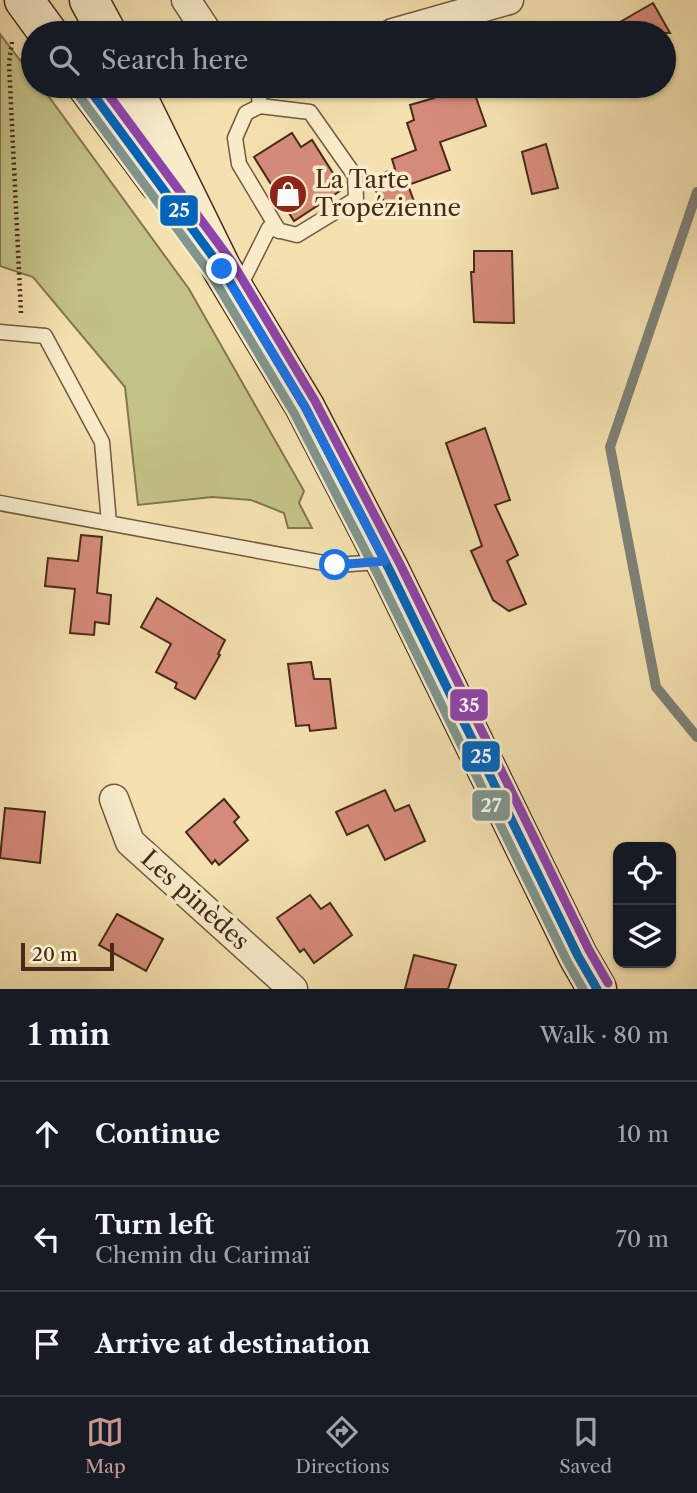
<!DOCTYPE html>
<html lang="en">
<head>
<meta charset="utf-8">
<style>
  :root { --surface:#171b24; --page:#242831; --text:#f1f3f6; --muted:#9ea1a6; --line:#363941; --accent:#c59692 }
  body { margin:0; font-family:"Libre Caslon Text",serif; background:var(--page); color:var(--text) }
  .controls { position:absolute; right:21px; bottom:21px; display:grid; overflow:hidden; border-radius:14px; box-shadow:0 2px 5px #0004 }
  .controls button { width:63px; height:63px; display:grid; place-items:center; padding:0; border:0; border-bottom:2px solid var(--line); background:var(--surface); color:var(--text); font:35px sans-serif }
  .scale { position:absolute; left:21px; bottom:18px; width:93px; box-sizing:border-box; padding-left:7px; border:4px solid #472a1a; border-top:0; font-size:19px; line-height:24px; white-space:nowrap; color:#472a1a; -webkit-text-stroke:5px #f8eccb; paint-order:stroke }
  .stop { position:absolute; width:21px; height:21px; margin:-16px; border:5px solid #1a73e8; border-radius:50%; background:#fff }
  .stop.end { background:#1a73e8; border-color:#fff; box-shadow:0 2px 7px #0008 }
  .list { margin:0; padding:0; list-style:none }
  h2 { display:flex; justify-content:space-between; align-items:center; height:91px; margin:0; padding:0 28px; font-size:30px }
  h2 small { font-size:23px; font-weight:400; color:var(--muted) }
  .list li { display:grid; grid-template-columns:46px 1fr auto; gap:21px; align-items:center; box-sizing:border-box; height:105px; padding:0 28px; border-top:2px solid var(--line) }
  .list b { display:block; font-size:26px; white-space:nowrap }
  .list p { margin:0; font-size:23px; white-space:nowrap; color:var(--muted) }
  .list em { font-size:23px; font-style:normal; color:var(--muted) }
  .icon { flex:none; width:38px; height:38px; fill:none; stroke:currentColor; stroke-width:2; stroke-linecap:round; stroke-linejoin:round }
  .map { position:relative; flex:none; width:697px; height:989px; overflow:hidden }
  .search { position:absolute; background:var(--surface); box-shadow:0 2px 5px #0004; left:21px; right:21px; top:21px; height:77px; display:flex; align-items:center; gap:18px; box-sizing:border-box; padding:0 24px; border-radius:38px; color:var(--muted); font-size:26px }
  .sheet { height:406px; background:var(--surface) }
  nav { display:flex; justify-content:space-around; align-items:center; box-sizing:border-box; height:98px; border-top:2px solid var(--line); background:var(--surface); font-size:19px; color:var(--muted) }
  nav a { display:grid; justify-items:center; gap:4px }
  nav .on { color:var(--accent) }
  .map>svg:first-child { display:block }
  .green { fill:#c2c186; stroke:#847650; stroke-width:2 }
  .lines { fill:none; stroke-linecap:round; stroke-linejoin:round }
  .stream { stroke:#7d8178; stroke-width:10 }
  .building { fill:#d68b7a; stroke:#472a1a; stroke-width:2 }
  .lane-casing { stroke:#72583f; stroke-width:17 }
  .street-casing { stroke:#72583f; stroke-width:31 }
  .secondary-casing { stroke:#472a1a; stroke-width:41 }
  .path { stroke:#472a1a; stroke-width:4.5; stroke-dasharray:2 3.5; stroke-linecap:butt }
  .lane { stroke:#f8eccb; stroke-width:14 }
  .street { stroke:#f8eccb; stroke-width:28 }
  .secondary { stroke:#f8eccb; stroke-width:38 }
  .bus-1-casing { stroke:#f8eccb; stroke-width:14 }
  .bus-2-casing { stroke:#f8eccb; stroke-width:14 }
  .bus-3-casing { stroke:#f8eccb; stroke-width:14 }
  .bus-1 { stroke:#0065bd; stroke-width:9 }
  .bus-2 { stroke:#80968f; stroke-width:9 }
  .bus-3 { stroke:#8e44ad; stroke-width:9 }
  .route { stroke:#1a73e8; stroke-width:9 }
  .labels { text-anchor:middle; stroke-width:7; stroke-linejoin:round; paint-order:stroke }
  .poi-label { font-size:24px; fill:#472a1a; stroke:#f8eccb; text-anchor:start }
  .street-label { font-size:24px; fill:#472a1a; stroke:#f8eccb }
  .line-badge { stroke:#f8eccb; stroke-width:2.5 }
  .badge-label { font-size:19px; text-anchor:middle; font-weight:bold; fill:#fff }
</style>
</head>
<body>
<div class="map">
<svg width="697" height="989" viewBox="0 0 697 989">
  <rect width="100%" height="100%" fill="#f4e1af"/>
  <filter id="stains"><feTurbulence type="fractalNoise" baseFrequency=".00286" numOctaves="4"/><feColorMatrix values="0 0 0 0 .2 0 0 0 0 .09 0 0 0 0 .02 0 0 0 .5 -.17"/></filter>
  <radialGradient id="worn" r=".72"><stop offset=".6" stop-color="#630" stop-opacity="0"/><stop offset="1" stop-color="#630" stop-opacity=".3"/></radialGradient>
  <path class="green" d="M0,34L33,77V86H41L189,289L304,491L299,503L312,528H288L284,513L251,500L212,497L138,505L125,387L33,277L0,266Z"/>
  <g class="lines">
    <path class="stream" d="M697,192L610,447L656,687L697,737"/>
  </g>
  <g class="building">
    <path d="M653,3L670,33H601Z"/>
    <path d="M430,86H472L486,126L440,142L450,170L408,185L415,204L396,216L366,179L395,169L392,159L416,150L407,123L414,120L410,105L434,98Z"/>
    <path d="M292,133L301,147L312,140L343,189L294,221L254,157Z"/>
    <path d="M546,144L558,188L532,194L522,152Z"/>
    <path d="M474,251H512L514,323L474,322L471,272H474Z"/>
    <path d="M485,428L510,500L495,505L518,555L507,561L526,604L509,611L493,600L471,551L482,546L446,443Z"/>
    <path d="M81,535L102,537L97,593L111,595L109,624L95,622L94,635L70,633L75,589L45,586L48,558L78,561Z"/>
    <path d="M157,598L225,640L218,654L220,655L195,699L175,688L177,683L156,672L171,644L141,627Z"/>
    <path d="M311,662L314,679H330L336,728L310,731L309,725L296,726L288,664Z"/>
    <path d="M385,790L395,811L409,805L425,841L385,860L368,825L347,835L336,812Z"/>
    <path d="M224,799L239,817L234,822L248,840L219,865L215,860L212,864L186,832Z"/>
    <path d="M5,808L45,812L40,863L0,858Z"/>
    <path d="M310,895L321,909L330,903L352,935L314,963L304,949L300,952L277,918Z"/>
    <path d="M117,914L163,939L146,971L99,945Z"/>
    <path d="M414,955L456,965L448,989H405Z"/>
  </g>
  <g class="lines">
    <g class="lane-casing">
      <g id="lane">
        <path d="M258,86L260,106"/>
        <path d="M239,288L269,228L297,235L356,199L355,176L310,112L260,106L246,113L235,138L239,164L279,231"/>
        <path d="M0,332L45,336L102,442L109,523"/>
        <path d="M0,503L335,565L380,562"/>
      </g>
    </g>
    <g class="street-casing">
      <g id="street">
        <path d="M186,0L208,33"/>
        <path d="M393,33L509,0"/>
        <path d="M114,799L130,842L293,989"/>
      </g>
    </g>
    <g class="secondary-casing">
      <g id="secondary">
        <path d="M24,0L48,33"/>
        <path d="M89,0L107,33"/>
        <path d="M87,86L159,183"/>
        <path d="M132,86L222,269L305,407L390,571L578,956L597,989"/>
      </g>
    </g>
    <path class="path" d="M12,42L9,63L21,313"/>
    <use href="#lane" class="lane"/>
    <use href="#street" class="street"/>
    <use href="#secondary" class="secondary"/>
    <g class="bus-1-casing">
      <path id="bus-1" d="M87,86L222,269L305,407L390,571L578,956L597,989"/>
    </g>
    <g class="bus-2-casing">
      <path id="bus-2" d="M77,93L212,276L294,413L379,577L567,961L583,989"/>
    </g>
    <g class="bus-3-casing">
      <path id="bus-3" d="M102,86L232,262L315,401L401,566L589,950L608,983"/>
    </g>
    <use href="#bus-1" class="bus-1"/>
    <use href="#bus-2" class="bus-2"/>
    <use href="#bus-3" class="bus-3"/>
  </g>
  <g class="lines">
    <path class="route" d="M222,269L305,407L385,561L335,565"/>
  </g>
  <defs>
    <g id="shop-disc" transform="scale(2.0125)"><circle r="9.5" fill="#8f2418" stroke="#f8eccb"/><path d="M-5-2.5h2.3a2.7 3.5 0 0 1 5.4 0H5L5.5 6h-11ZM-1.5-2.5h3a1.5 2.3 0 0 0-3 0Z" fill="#fff"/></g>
  </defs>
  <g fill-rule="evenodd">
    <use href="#shop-disc" x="288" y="194"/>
  </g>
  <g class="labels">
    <g class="poi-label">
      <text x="315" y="188">La Tarte<tspan x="315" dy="28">Tropézienne</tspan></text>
    </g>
    <g class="street-label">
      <text transform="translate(195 900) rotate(42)" y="8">Les pinèdes</text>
    </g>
  </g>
  <g class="line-badge">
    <rect x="159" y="194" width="40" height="33" rx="7" fill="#0065bd"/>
    <rect x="449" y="688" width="40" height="34" rx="7" fill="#8e44ad"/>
    <rect x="461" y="740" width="40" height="33" rx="7" fill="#0065bd"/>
    <rect x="471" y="789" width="40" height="33" rx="7" fill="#80968f"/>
  </g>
  <g class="badge-label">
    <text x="179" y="217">25</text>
    <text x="469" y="712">35</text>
    <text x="481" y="763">25</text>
    <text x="491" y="812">27</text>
  </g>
  <rect width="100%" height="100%" filter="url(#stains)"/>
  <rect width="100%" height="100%" fill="url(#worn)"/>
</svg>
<div class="controls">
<button><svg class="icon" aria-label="locate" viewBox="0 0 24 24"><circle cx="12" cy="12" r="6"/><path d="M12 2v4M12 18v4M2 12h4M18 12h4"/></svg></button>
<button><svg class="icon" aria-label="layers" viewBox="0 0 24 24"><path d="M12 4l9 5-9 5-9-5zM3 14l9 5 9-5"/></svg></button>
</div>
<div class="scale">20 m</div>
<div class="stop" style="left:335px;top:565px"></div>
<div class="stop end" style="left:222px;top:269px"></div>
<div class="search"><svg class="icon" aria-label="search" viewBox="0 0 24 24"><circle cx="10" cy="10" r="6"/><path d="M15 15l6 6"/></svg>Search here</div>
</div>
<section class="sheet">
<h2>1 min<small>Walk · 80 m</small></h2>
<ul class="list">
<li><svg class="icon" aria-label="ahead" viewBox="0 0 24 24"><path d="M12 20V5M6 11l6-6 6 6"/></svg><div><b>Continue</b></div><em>10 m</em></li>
<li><svg class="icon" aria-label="left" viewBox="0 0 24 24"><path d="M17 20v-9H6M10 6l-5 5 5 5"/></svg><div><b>Turn left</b><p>Chemin du Carimaï</p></div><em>70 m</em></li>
<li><svg class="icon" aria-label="arrive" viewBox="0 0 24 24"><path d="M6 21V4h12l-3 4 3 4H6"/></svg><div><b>Arrive at destination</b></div></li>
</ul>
</section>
<nav>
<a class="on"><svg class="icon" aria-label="map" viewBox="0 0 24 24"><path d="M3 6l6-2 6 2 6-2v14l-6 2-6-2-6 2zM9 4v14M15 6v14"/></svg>Map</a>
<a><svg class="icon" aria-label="directions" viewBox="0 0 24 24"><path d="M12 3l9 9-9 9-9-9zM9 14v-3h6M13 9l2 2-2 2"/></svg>Directions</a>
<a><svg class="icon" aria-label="saved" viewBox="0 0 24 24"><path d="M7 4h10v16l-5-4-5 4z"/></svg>Saved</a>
</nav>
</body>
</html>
